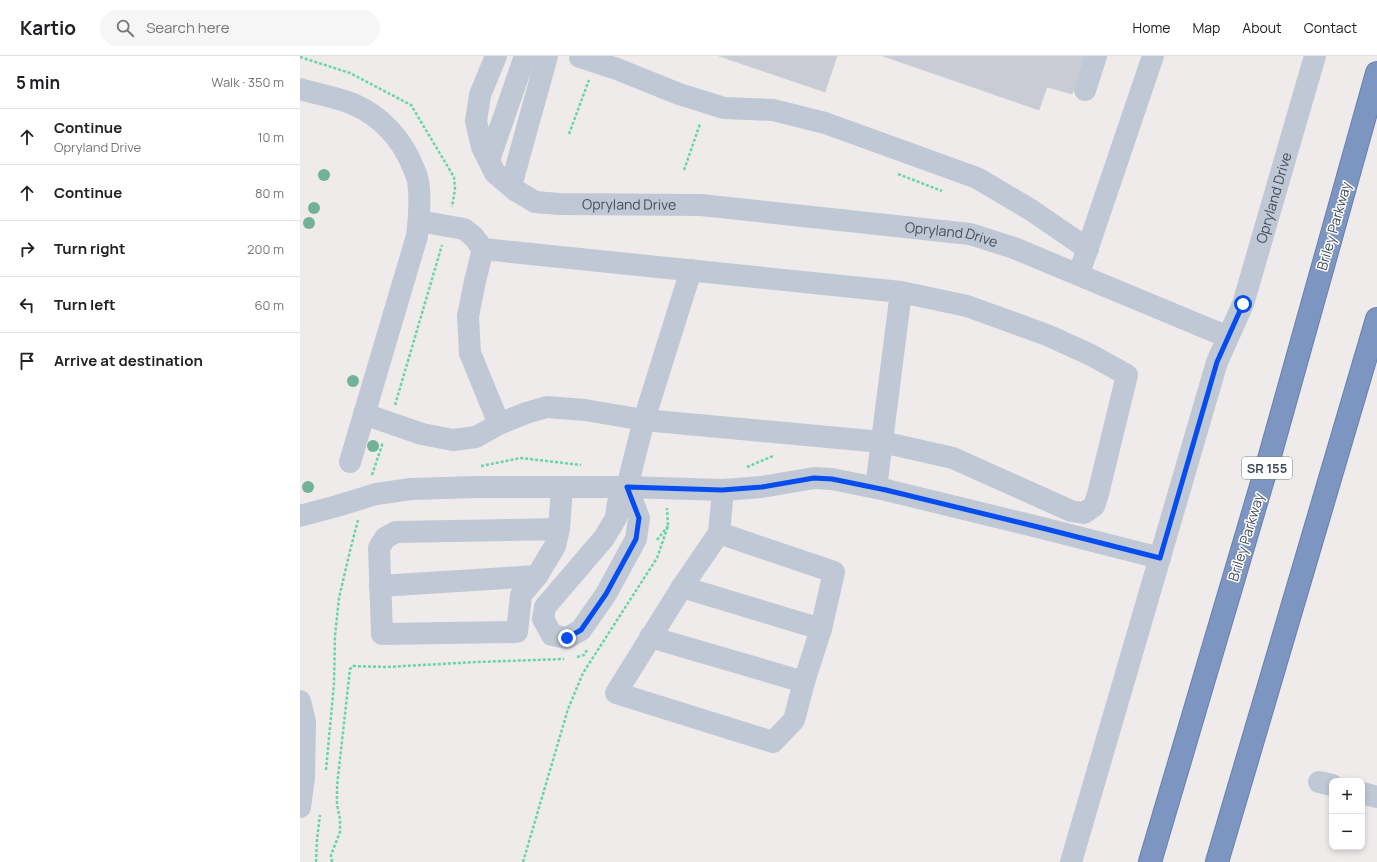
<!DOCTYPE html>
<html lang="en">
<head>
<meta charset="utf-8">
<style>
  :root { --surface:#fff; --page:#f6f6f6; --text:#202124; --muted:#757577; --line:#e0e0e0 }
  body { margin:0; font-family:Manrope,sans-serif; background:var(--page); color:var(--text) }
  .controls { position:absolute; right:12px; bottom:12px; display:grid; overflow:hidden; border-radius:8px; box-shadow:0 2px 6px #0003 }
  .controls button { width:36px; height:36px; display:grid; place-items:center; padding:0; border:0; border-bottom:1px solid var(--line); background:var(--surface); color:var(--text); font:20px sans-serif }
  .stop { position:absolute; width:12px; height:12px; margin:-9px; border:3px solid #054def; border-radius:50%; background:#fff }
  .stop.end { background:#054def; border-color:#fff; box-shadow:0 1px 4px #0008 }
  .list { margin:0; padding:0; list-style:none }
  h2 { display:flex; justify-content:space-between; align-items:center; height:52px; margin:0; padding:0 16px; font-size:17px }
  h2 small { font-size:13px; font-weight:400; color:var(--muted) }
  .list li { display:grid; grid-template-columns:26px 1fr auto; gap:12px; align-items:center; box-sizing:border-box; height:56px; padding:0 16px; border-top:1px solid var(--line) }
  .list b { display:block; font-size:15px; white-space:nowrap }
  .list p { margin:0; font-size:13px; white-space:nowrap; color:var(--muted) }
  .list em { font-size:13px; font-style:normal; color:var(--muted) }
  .icon { flex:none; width:22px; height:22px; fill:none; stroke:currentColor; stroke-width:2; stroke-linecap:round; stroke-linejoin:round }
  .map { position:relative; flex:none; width:1077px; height:806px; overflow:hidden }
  header { display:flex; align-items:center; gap:24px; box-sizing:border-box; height:56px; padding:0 20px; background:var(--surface); border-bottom:1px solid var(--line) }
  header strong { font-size:19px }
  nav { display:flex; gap:22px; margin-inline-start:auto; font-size:14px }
  .search { width:280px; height:36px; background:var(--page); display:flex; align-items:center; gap:10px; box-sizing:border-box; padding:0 14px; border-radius:22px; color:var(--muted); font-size:15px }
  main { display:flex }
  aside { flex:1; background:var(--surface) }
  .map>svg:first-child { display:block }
  .building { fill:#c9ccd4; stroke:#ced0d8 }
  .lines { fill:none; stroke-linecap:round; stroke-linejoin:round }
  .highway-casing { stroke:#6880ad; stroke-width:24 }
  .path { stroke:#67d4ac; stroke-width:2.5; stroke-dasharray:3 2; stroke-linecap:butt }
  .minor { stroke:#c0c8d5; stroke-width:22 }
  .highway { stroke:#7d95c1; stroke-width:22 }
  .tree { fill:#72b299 }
  .route { stroke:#054def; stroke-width:5 }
  .labels { text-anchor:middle; stroke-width:3; stroke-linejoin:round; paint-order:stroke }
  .shield { fill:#fff; stroke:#7b828c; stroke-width:1 }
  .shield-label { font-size:13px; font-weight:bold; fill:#424c5b }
  .street-label { font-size:14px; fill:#424c5b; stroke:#fff }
</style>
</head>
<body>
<header>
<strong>Kartio</strong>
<div class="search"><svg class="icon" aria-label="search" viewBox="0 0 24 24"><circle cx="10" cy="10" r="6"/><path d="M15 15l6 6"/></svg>Search here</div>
<nav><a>Home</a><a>Map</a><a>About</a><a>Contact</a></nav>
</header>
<main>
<aside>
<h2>5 min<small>Walk · 350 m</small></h2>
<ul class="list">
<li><svg class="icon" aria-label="ahead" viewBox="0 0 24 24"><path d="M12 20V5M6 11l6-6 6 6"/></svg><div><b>Continue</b><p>Opryland Drive</p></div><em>10 m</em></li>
<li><svg class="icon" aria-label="ahead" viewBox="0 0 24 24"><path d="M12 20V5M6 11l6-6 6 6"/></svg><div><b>Continue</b></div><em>80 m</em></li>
<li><svg class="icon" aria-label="right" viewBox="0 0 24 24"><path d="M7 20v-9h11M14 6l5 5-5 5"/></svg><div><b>Turn right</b></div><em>200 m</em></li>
<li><svg class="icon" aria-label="left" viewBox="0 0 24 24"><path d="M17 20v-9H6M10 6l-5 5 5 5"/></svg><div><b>Turn left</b></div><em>60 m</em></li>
<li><svg class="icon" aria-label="arrive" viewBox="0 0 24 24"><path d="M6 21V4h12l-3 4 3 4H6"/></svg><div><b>Arrive at destination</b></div></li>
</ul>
</aside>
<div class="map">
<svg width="1077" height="806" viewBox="0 0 1077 806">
  <rect width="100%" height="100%" fill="#efebeb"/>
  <g class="building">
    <path d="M419,0H537L525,36Z"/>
    <path d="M583,0H785L772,38L747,31L739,54Z"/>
  </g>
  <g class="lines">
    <g class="highway-casing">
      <g id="highway">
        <path d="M850,806L969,403L1077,17"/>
        <path d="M917,806L1077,263"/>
      </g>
    </g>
    <g class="path">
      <path d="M0,1L50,17L111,49L154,121L155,133L152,151"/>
      <path d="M269,78L289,24"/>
      <path d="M384,114L400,68"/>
      <path d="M598,118L642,135"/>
      <path d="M95,349L142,189"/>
      <path d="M181,410L221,402L281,409"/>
      <path d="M447,411L473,400"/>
      <path d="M72,419L83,386"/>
      <path d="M357,484L368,470"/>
      <path d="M277,601L284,599L287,594"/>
      <path d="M26,714L34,628L35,580L39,542L50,495L58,464"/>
      <path d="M16,806L17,783L20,759"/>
      <path d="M32,806L31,799L40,776V763L37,749V730L50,613L53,610L87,611L177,606L264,603"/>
      <path d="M223,806L268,653L283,617L357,502L368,470L367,452"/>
    </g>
    <g class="minor">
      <path id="s1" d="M196,0L180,39L176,65L182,91L195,117L215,134L235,146L259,148L401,149L670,178L714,192L928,281"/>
      <path d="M280,0V1L317,13L379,38L424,52L473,54L525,67L677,122L731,154L788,193"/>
      <path d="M0,33C17,38 36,41 53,48C81,60 102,83 113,111C115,115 117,120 118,125C121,143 119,163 117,180L50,406"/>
      <path d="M785,34L796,0"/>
      <path d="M189,104L225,0"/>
      <path d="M211,130L247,0"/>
      <path d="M119,165L164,173L173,180L183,193L601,236"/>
      <path d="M783,206L853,0"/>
      <path d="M64,358L122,378L153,384L176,381L199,368L170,297L168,260L175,225L183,193"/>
      <path d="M199,368L226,357L247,351L285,354L344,364L391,214"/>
      <path d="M327,431L423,434L462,431L514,422L532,423L586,434L742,472L860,502"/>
      <path d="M327,431L339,462L336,483L306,538L281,574L267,582L252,579L243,563L245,551L304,482L316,462L318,447Z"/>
      <path d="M0,460L37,450L76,438L111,433L177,431H327L344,364L582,386L653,402L771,455L784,457L794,450L798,438L827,319L791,299L747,279L667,250L601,236C593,301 584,366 576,432"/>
      <path d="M259,473L96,476L85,482L79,492L82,578L217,576L221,539L237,520L255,490L259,473L262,431"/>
      <path d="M419,477L534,516L521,573L504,626L494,664L473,686L316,637L382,531L419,477L423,434"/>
      <path d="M80,530L237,520"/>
      <path d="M382,531L521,573"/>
      <path d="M350,581L504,626"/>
      <path d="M0,645L5,666L4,722L0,751"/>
      <path d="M1019,726L1032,729"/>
      <path d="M1062,737L1077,741"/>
      <path id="s2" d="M771,806L917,306L943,248L1015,0"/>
    </g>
    <use href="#highway" class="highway"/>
  </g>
  <g class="tree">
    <circle cx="24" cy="119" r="6"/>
    <circle cx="14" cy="152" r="6"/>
    <circle cx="9" cy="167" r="6"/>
    <circle cx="53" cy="325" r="6"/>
    <circle cx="73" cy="390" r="6"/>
    <circle cx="8" cy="431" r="6"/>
  </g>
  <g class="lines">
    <path class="route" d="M267,582L281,574L306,538L336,483L339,462L327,431L422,434L462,431L514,422L532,423L586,434L742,472L860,502L917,306L943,248"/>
  </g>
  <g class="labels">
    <rect class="shield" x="942" y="401" width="50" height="22" rx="3"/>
    <g class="shield-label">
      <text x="967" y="417">SR 155</text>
    </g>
    <g class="street-label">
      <text dy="5" stroke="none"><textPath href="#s2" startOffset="695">Opryland Drive</textPath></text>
      <text dy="5" stroke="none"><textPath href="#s1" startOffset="268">Opryland Drive</textPath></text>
      <text transform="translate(1034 170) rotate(-74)" y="5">Briley Parkway</text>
      <text dy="5" stroke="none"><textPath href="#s1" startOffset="592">Opryland Drive</textPath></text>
      <text transform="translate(946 481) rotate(-73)" y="5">Briley Parkway</text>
    </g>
  </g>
</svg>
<div class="controls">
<button>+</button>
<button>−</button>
</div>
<div class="stop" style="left:943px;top:248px"></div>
<div class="stop end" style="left:267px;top:582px"></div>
</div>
</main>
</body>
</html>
